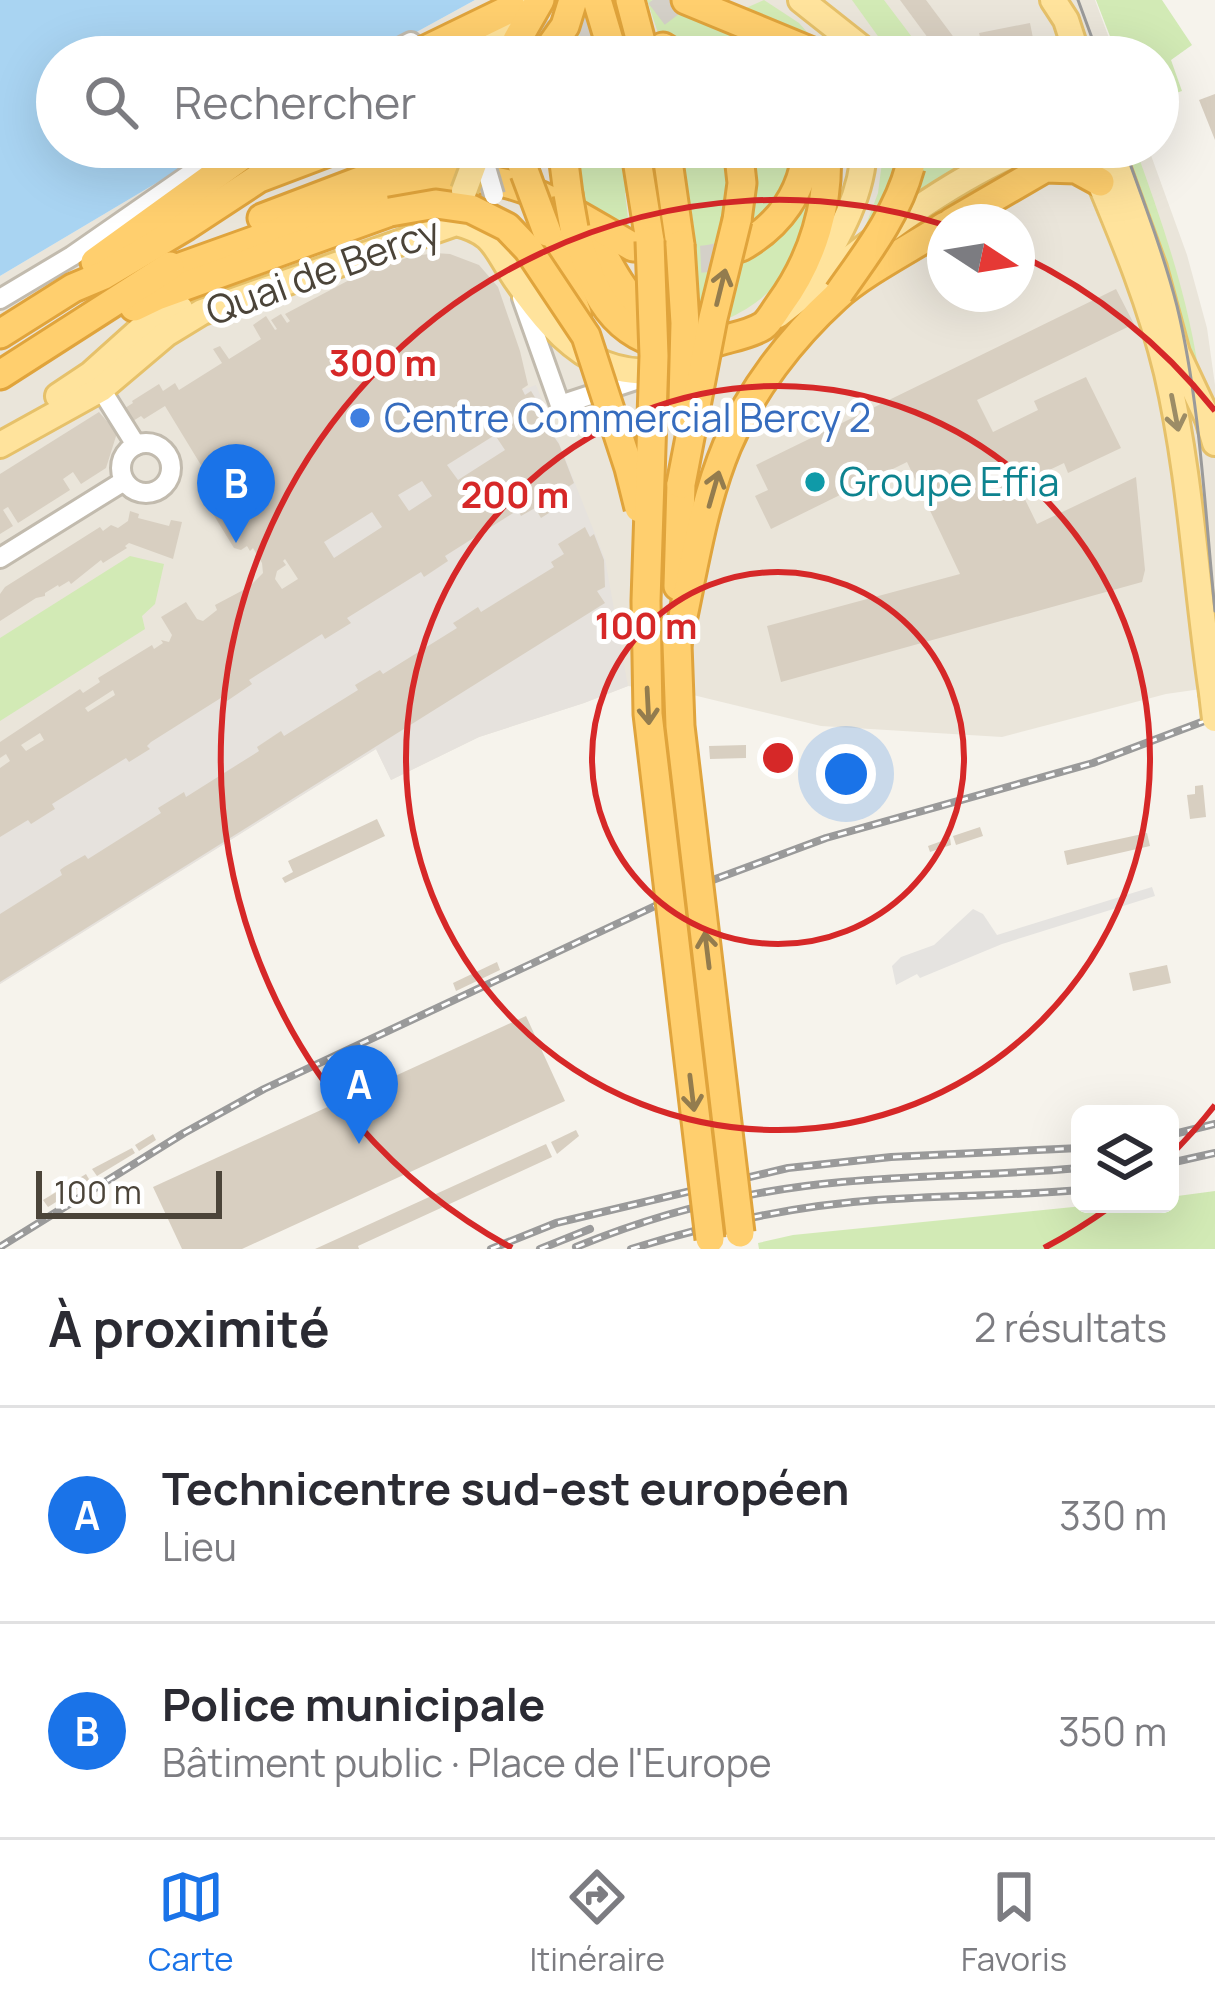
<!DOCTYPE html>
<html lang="fr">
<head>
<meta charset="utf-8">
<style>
  :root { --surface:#fff; --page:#f7f7f7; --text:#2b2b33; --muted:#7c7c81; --line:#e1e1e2; --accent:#1a73e8 }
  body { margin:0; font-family:Manrope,sans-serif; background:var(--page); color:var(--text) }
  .controls { position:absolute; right:36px; bottom:36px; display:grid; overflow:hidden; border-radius:18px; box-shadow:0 12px 48px #0002 }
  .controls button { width:108px; height:108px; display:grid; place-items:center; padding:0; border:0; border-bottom:3px solid var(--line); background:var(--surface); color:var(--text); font:60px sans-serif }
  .compass { position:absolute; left:927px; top:204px; width:108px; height:108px; border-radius:50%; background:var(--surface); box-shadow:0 12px 48px #0002; rotate:102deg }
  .scale { position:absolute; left:36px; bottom:30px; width:186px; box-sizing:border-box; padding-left:12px; border:6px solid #4b4439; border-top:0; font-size:33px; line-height:42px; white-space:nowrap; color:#4b4439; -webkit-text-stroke:9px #fff; paint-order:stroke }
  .you { position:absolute; left:846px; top:774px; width:42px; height:42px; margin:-30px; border:9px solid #fff; border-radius:50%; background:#1a73e8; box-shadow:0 0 0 18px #1a73e833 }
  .badge { display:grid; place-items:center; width:78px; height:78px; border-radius:50%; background:var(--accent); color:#fff; font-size:39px; font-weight:700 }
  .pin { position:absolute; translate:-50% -99px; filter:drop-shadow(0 3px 6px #0008) }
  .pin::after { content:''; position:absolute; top:63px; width:42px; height:36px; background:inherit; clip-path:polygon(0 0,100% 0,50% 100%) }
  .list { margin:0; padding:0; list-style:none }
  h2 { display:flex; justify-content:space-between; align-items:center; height:156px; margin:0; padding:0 48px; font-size:51px }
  h2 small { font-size:39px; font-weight:400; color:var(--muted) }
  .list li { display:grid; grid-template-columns:78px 1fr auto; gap:36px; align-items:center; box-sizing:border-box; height:216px; padding:0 48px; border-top:3px solid var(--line) }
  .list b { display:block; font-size:45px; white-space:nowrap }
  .list p { margin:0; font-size:39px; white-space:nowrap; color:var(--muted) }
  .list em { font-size:39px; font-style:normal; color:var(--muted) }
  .icon { flex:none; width:66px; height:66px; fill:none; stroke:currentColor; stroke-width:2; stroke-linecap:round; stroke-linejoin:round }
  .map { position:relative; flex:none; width:1215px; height:1249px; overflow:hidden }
  .search { position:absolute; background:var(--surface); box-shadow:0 12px 48px #0002; left:36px; right:36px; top:36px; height:132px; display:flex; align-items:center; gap:30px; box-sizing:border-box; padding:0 42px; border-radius:66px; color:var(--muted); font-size:45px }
  .sheet { height:588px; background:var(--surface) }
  nav { display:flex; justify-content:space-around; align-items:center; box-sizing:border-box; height:168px; border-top:3px solid var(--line); background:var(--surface); font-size:33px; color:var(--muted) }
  nav a { display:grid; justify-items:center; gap:6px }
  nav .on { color:var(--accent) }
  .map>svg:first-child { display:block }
  .residential { fill:#eae5da; fill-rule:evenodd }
  .industrial { fill:#e6e2dd }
  .green { fill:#d2eab5 }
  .parking { fill:#e5e3e0 }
  .water { fill:#a9d4f2 }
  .building { fill:#d8cfc1; fill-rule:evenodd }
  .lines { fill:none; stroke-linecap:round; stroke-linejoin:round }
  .highway-tunnel { stroke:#d4d0c8; stroke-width:27; stroke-dasharray:27 14; stroke-linecap:butt }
  .minor-casing { stroke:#c2bbae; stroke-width:24 }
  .major-casing { stroke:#e6c16a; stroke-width:30 }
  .highway-casing { stroke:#e0a43c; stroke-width:33 }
  .minor { stroke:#fff; stroke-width:18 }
  .major { stroke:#ffe39c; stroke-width:24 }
  .highway { stroke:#ffcf6e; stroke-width:27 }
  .tram { stroke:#9a9a9a; stroke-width:3 }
  .rail-casing { stroke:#9a9a9a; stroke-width:8 }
  .rail { stroke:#fff; stroke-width:3; stroke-dasharray:9; stroke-linecap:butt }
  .minor-bridge-casing { stroke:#c2bbae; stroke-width:24; stroke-linecap:butt }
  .major-bridge-casing { stroke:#e6c16a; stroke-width:30; stroke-linecap:butt }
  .highway-bridge-casing { stroke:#e0a43c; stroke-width:33; stroke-linecap:butt }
  .minor-bridge { stroke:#fff; stroke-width:18 }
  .major-bridge { stroke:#ffe39c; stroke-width:24 }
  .highway-bridge { stroke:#ffcf6e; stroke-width:27 }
  .oneway { stroke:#937c4e }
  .oneway2 { stroke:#9c8c66 }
  .ring { fill:none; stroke:#d62828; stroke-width:6 }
  .shop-dot { fill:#3f7fe0; stroke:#fff; stroke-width:4.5 }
  .culture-dot { fill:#0f9aa8; stroke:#fff; stroke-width:4.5 }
  .labels { text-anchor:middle; stroke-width:10; stroke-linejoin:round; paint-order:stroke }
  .street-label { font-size:39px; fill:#4b4439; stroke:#fff }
  .shop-label { font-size:39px; fill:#366cbe; stroke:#fff; text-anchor:start }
  .culture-label { font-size:39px; fill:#0d838f; stroke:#fff; text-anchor:start }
  .centre { fill:#d62828; stroke:#fff; stroke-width:6 }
  .ring-label { font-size:36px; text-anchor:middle; font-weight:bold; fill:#d62828; stroke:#fff; stroke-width:10; stroke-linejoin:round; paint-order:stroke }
</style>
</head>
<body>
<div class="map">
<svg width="1215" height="1249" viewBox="0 0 1215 1249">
  <rect width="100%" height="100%" fill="#f6f3ec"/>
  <g class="residential">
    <path d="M475,0H1095L1116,57H371Z"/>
    <path d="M217,147H1148L1187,255L1207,328L1215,385V687L1166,694L1002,737L821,726L693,695L628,686L584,703L479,737L391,780L376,749L0,984V276ZM945,222H1017V294H945Z"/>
  </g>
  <path class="industrial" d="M536,385L605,559L628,686L584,703L479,737L391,780L376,749L0,984V772L308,577L279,530L509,395Z"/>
  <g class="green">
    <path d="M647,0C674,0 742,36 763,57H695L674,42L659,36Z"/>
    <path d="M764,0L799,23L822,49L737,12Z"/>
    <path d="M852,0H884L927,57H895L890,53Z"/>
    <path d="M1096,0H1162L1192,45L1171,60L1182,91L1158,99V57H1118Z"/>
    <path d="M583,4L598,57H572L579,5Z"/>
    <path d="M568,147H620L628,192L625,193L630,236L577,204Z"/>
    <path d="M682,147H728L730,209L699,320L694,229Z"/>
    <path d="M749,147H797L785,194L744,237Z"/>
    <path d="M884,147H900V163L870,232L864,230L878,193Z"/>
    <path d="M920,147H1000L954,171L912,198L921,162Z"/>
    <path d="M1118,147H1135C1164,227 1191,305 1201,389Z"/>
    <path d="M819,181C801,246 792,290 725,320L738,261L811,184Z"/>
    <path d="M130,556L164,564L155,604L142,616L145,629L0,721V638Z"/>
    <path d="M1215,1191V1249H759L758,1243L793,1235L1103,1204H1170V1197Z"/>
  </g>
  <path class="parking" d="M1152,887L1155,896L1002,944L920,978L917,974L896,985L892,966L901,957L934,945L973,909L983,914L997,935Z"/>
  <path class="water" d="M0,0H475L371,57H57V147H217L0,276Z"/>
  <g class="building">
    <path d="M900,0H926L967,55L942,57Z"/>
    <path d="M1030,23L1034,43L984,53L979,33Z"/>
    <path d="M1215,94V140L1199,100Z"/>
    <path d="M435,253L450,254L479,265L498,287L520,351L528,385L522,389L525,395L531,391L550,422L546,425L559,444L574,483L562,491L568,501L541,518L535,508L521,516L518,510L445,556L448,561L424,577L421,572L347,618L351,623L325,639L322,634L249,680L252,684L227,701L224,696L151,742L147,746L150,749L129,762L126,758L52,804L55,809L50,812L31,824L28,820L0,837V768L10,761L6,754L0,758V742L80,689L83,693L100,682L98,678L152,645L154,649L163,643L161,640L169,642L172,635L161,617L186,602L197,619L203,621L217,610L215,605L249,587L263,573L262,563L253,548L250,551L247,546L241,550L234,548L202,496L207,475L165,406L144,419L141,416L133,421L125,408L133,403L132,401L159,384L163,391L175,383L179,390L222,363L213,349L220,346L229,359L261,339L253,325L266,316L275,330L277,329L271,320L281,314L287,323L290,321L285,314L355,277L409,257ZM495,435L505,450L458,480L447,465ZM422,481L432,496L409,511L398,495ZM372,512L382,527L334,558L324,542ZM285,559L298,579L282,589L275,579L277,571L286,565L283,561ZM113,690L115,695L88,712L85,708ZM40,733L44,740L26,751L21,745Z"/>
    <path d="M1116,289L1134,324L977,400L993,432L1038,410L1034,401L1086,377L1121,448L1068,473L1064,463L1018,485L1037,524L1136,477L1145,570L1142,582L781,682L767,626L960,574L907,462L771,529L755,496L768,490L756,465Z"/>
    <path d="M99,412L117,433L106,468L81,484L73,472L63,479L70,490L18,523L8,507L6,508L3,510L13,526L0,534V474Z"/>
    <path d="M130,511L139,514L138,518L169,526L171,520L182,522L173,559L129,543L125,546L127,548L103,563L101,560L71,584L69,581L59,587L58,585L45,593V596L36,598L0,621V594L5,587L100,527L103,531L111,525L118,528L128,521Z"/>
    <path d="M585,527L590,537L594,534L604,560L605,587L597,591L605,603L0,982V914L62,875L60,870L64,867L85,855L88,859L161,813L158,808L184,792L186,797L259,751L257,747L281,731L284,736L358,690L355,685L380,670L383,674L457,628L453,623L458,620L478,607L481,612L554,567L551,562L564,554L558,544Z"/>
    <path d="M746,745V758L710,759L709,746Z"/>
    <path d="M1203,785L1206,817L1190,819L1187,795L1195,794V786Z"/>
    <path d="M377,819L385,836L285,883L282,878L293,872L288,861Z"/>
    <path d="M980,827L983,836L956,845L953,836Z"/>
    <path d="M1147,833L1150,846L1067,865L1064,851Z"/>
    <path d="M950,838L951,845L930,852L928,846Z"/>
    <path d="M497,962L500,970L456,991L453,983Z"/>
    <path d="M1167,965L1171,983L1133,991L1129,973Z"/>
    <path d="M526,1016L565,1101L242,1249H182L153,1187Z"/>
    <path d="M576,1130L579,1136L557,1154L551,1142Z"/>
    <path d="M153,1134L156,1140L139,1151L135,1145Z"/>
    <path d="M546,1144L552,1157L358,1246L359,1249H315Z"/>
    <path d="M132,1148L135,1153L97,1176L92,1169Z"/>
    <path d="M86,1174L90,1181L48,1207L43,1200Z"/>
  </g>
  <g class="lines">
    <g class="highway-tunnel">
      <path d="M624,39L675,0"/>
      <path d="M502,55C555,23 603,21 659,46"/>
      <path d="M577,57L618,25"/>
      <path d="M660,255C692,261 712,263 741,247"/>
    </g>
    <g class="minor-casing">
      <g id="minor">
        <path d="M382,57L411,42"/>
        <path d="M522,298L560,405L654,374"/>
        <path d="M0,299L72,256L229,147"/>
        <path d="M94,378L136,445"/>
        <circle cx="146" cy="468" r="25"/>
        <path d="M0,558L124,481"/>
      </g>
    </g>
    <g class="major-casing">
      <g id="major">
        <path d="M801,0L873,57"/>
        <path d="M1053,0L1066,20L1078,57"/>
        <path d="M488,57L512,8L520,4"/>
        <path d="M1085,147C1116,222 1148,293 1167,373C1191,477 1196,586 1212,693"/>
        <path d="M1110,147L1154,268L1177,353L1208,419L1215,443"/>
        <path d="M812,282C836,240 863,197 864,147"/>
        <path d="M778,315C857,253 935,186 1029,147"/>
        <path d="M58,396L91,374L140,330L180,308"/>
        <path d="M0,445L101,389L166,334L202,312L456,223C495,233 494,247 515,278C564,349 611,394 702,360"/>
      </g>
    </g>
    <g class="highway-casing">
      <g id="highway">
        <path d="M597,0L614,57"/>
        <path d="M630,0L645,57"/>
        <path d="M686,0L824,57"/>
        <path d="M663,47L679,57"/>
        <path d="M411,57L512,8"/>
        <path d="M513,57L517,40L540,0"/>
        <path d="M543,57L565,26L573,0"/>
        <path d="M516,147L525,173"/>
        <path d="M562,147L568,194"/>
        <path d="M635,147L650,241"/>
        <path d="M666,147L680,245"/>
        <path d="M262,218L449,147"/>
        <path d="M737,220L742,183L738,147"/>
        <path d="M952,222L1045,168L1076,169L1100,182"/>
        <path d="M586,224C622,284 627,322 706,330"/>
        <path d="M574,228C589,280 605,331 664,345C684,350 700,348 719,341C732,337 751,334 763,326C769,322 775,311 780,304C813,259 830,203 826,147"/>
        <path d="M547,232L577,313"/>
        <path d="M741,247C780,225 804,191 807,147"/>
        <path d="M95,262L254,147"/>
        <path d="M158,275L390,192C498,157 542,195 633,247"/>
        <path d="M134,307L157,296L390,212"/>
        <path d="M0,334L73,288L104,275L186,226L259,178L341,147"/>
        <path d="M0,375L170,266"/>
        <path d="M678,586L681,484"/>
        <path d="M677,644C692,579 701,508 727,446C751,390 791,338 836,297C863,272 913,247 945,226"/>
      </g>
    </g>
    <use href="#minor" class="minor"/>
    <use href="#major" class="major"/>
    <use href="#highway" class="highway"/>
    <g class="tram">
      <path d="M1078,0L1099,57"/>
      <path d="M1124,147C1143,200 1163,252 1177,306C1200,401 1205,513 1215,611"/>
    </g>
    <g class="rail-casing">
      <g id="rail">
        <path d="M1170,1135L1215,1124"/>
        <path d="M1170,1163L1215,1153"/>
        <path d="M0,1247L184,1133L264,1089L702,884L826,838L1093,763L1215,717"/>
        <path d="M576,1247C661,1212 751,1190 842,1182C921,1175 1001,1175 1080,1168"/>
        <path d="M491,1249L556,1223L788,1168L891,1157L1080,1148"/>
        <path d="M540,1249L590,1229"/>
        <path d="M631,1249C711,1224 792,1206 876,1200C944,1195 1012,1196 1080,1190"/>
      </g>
    </g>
    <use href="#rail" class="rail"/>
    <g class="minor-bridge-casing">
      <path id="minor-bridge" d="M485,164L494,195"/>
    </g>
    <g class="major-bridge-casing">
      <g id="major-bridge">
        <path d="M464,191L474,164"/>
        <path d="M1212,693L1215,719"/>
      </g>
    </g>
    <g class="highway-bridge-casing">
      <g id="highway-bridge">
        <path d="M525,173L547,232"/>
        <path d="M568,194L574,228"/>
        <path d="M390,212L436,204L471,209L507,227L528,249L586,336L629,468L639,508"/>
        <path d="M650,241L654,356L646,601L648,714L710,1239"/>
        <path d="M680,245L685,323L683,401"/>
        <path d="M839,293C867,253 897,215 910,167"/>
        <path d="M681,484L713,318L737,220"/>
        <path d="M677,644L680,726L740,1233"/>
      </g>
    </g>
    <use href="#minor-bridge" class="minor-bridge"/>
    <use href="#major-bridge" class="major-bridge"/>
    <use href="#highway-bridge" class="highway-bridge"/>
  </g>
  <defs><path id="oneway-shaft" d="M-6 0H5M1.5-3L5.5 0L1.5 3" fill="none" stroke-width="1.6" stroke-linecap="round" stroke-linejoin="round" transform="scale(3)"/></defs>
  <g class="oneway">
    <use href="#oneway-shaft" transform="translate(721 287) rotate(-76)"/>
    <use href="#oneway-shaft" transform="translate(714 489) rotate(-74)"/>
    <use href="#oneway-shaft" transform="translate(648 706) rotate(87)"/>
    <use href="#oneway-shaft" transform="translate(707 950) rotate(-97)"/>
    <use href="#oneway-shaft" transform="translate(692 1093) rotate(83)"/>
  </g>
  <use class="oneway2" href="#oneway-shaft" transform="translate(1175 413) rotate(79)"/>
  <g class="ring">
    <circle cx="778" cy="758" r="186"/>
    <circle cx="778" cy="758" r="372"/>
    <path d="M1215 1105A558 558 0 0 1 1173 1153M1110 1207A558 558 0 0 1 1044 1248M512 1248A558 558 0 0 1 941 224M1018 254A558 558 0 0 1 1215 411"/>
  </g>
  <circle class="shop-dot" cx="360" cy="418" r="12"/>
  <circle class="culture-dot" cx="815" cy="482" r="12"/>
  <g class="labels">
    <g class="street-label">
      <text transform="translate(323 271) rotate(-20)" y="14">Quai de Bercy</text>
    </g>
    <g class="shop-label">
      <text x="384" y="432">Centre Commercial Bercy 2</text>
    </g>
    <g class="culture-label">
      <text x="839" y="496">Groupe Effia</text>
    </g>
  </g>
  <circle cx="778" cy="758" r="18" class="centre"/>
  <g class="ring-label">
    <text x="383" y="376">300 m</text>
    <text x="515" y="508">200 m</text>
    <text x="646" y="639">100 m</text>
  </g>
</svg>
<div class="controls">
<button><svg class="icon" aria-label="layers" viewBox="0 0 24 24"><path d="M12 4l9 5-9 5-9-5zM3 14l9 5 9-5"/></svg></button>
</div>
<svg class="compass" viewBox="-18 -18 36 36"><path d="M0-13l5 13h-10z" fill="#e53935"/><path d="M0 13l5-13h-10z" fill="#7c7c81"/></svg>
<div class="scale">100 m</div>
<div class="you"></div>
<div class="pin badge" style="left:359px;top:1144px">A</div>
<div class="pin badge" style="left:236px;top:543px">B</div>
<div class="search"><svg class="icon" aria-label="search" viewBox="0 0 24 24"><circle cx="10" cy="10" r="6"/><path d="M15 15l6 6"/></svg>Rechercher</div>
</div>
<section class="sheet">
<h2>À proximité<small>2 résultats</small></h2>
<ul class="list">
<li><span class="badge">A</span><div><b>Technicentre sud-est européen</b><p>Lieu</p></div><em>330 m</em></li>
<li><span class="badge">B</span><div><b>Police municipale</b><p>Bâtiment public · Place de l'Europe</p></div><em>350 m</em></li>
</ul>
</section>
<nav>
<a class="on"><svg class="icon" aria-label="map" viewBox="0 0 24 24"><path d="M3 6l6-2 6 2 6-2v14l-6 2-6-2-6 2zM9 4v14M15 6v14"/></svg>Carte</a>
<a><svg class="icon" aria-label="directions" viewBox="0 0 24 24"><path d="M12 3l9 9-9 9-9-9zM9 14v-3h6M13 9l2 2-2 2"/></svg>Itinéraire</a>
<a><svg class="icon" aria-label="saved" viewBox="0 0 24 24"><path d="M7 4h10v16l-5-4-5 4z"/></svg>Favoris</a>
</nav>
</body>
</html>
